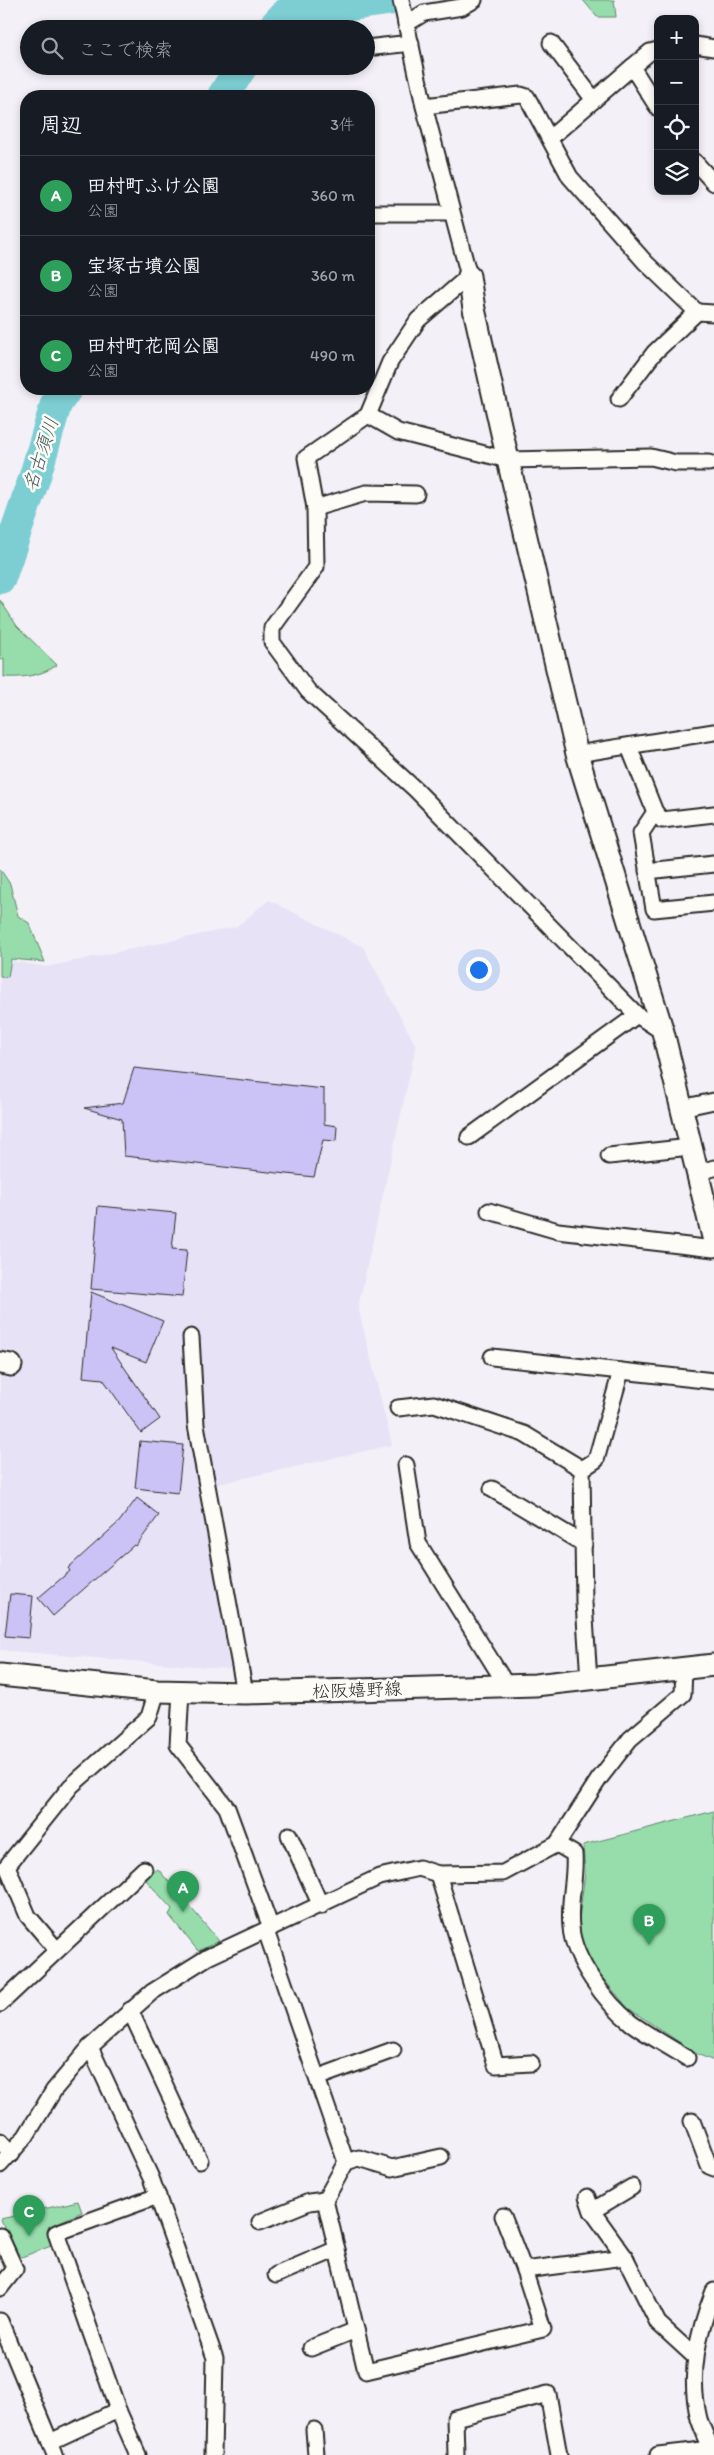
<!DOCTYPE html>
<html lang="ja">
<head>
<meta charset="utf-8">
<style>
  :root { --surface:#171b24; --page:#20242c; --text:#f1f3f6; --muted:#9ea1a6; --line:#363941; --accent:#d1495b }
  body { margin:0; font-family:Itim,"Klee One",sans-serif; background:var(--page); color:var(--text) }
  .controls { position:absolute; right:15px; top:15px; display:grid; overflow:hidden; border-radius:10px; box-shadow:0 2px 8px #0003 }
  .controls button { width:45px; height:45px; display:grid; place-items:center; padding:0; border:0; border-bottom:1px solid var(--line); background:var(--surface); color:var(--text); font:25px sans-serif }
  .you { position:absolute; left:478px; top:969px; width:18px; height:18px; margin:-12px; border:4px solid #fff; border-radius:50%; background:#1a73e8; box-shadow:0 0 0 8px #1a73e833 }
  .badge { display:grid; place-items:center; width:32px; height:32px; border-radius:50%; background:var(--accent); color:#fff; font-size:16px; font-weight:700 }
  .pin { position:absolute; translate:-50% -41px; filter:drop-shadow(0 1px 2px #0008) }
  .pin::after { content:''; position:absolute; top:26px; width:18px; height:15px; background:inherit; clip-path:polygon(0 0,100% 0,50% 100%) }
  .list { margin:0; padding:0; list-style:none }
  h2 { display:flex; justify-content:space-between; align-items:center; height:65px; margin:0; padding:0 20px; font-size:21px }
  h2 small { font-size:16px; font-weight:400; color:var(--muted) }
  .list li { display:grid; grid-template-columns:32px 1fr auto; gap:15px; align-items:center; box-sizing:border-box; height:80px; padding:0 20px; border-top:1px solid var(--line) }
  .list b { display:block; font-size:19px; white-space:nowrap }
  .list p { margin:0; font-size:16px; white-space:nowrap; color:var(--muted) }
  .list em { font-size:16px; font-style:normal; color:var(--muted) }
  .icon { flex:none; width:28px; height:28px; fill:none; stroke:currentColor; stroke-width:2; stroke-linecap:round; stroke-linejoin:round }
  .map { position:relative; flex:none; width:714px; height:2455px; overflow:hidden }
  .search { position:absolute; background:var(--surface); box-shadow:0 2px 8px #0003; left:20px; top:20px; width:355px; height:55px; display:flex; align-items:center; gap:12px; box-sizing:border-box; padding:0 18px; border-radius:28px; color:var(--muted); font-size:19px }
  .panel { position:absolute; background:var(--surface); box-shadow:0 2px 8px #0003; left:20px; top:90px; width:355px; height:305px; border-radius:20px }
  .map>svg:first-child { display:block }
  .built { fill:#e7e2f6 }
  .green { fill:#96ddab; stroke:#60846b }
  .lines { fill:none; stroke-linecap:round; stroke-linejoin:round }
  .river { stroke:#7dced3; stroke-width:32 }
  .building { fill:#cbc2f5; stroke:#2b2b2b }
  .street-casing { stroke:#2b2b2b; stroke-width:19 }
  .secondary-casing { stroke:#2b2b2b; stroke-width:25 }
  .street { stroke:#fdfcf7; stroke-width:15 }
  .secondary { stroke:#fdfcf7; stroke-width:21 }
  .labels { text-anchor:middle; stroke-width:5; stroke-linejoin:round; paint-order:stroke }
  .street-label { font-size:18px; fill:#2b2b2b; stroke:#fdfcf7 }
  .water-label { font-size:19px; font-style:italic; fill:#445c5d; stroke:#fdfcf7 }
</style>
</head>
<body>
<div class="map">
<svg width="714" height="2455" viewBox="0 0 714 2455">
  <rect width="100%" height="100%" fill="#f3f0f7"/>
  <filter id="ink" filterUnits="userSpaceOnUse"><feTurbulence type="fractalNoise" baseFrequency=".02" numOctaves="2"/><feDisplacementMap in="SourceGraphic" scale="10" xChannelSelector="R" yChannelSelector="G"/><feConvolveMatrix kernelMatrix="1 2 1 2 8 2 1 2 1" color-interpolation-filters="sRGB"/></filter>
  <g filter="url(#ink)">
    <path class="built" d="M269,900L363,947L416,1046L358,1307L392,1445L200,1488L230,1669L0,1650V959L46,967L236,927Z"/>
    <g class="green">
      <path d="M583,0H614L616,17H597Z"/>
      <path d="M0,600L17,626L57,665C41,676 23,678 4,677V658L0,661Z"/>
      <path d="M0,869L10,884L18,916L29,923L45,962L11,959L8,977L0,976Z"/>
      <path d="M714,1811V2061L697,2054L628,2008L590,1963L578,1927L585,1873L583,1845Z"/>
      <path d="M158,1869L219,1941L198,1951L169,1915L172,1909L145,1879Z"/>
      <path d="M78,2201L82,2212L48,2227L54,2245L16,2259L1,2219Z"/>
    </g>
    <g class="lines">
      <g class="river">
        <path d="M272,29L286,14L387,0"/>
        <path d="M223,96L242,66"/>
        <path d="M0,578L35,476L56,404L66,389"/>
      </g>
    </g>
    <g class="building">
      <path d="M134,1068L324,1089V1124L337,1126L336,1141L323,1140L314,1177L124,1156L122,1119L84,1108L123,1103Z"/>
      <path d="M98,1206L176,1213L172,1249L187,1250L182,1297L91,1289Z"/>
      <path d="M91,1292L163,1321L146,1362L111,1348L160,1419L141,1433L103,1379L83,1377Z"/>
      <path d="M140,1441L183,1445L178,1493L135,1488Z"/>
      <path d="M137,1498L159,1515L136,1546L134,1545L53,1616L38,1598L70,1571L68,1568L119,1522Z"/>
      <path d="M10,1594L33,1596L29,1638L5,1636Z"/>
    </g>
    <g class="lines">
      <g class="street-casing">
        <g id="street">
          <path d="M401,0L424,106L469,276L418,320L390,362L368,415L306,458L315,508L316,567L272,628V642L308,691L416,790L637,1015L663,1032"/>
          <path d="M406,24L424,13L462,7L474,0"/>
          <path d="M551,43L594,100"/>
          <path d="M695,45L714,48"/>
          <path d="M366,48L411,43"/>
          <path d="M658,50L650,52L632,67L658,108"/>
          <path d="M424,106L521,95L527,97L570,177L645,262L697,312L714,313"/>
          <path d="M550,138L632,67"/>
          <path d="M695,162L714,183"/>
          <path d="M369,213H451"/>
          <path d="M619,399L654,353L697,312"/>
          <path d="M368,415L398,432L508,460L651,457L676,463H709"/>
          <path d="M315,508L366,493L416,494"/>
          <path d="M629,747L655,812L662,820L714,814"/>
          <path d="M577,754L714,732"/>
          <path d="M655,812L641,833L654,909L714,903"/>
          <path d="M647,871L714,864"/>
          <path d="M681,1108L714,1101"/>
          <path d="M469,1137L637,1015"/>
          <path d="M609,1156L690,1147"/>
          <path d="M697,1173L714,1168"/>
          <path d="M489,1211L558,1231L714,1249"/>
          <path d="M191,1337L196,1425L245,1693"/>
          <path d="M492,1357L621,1371"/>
          <path d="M398,1408L434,1404L524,1434L582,1469"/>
          <path d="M406,1465L418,1543L507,1686"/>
          <path d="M492,1489L584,1544"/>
          <path d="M589,1680L584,1603L582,1469L596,1460L621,1371L714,1381"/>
          <path d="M181,1691L178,1745L227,1808L271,1928"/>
          <path d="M289,1835L321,1906"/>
          <path d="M557,1844L574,1854C576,1879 568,1902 571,1927C573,1959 606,2003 631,2023C649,2036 668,2046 687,2058"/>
          <path d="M438,1874L496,2065L531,2063"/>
          <path d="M266,1931L346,2162L325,2200L366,2371L543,2329L524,2270L625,2257L658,2323L694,2356"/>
          <path d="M57,1950L28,1916L7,1866L71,1786L149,1717L157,1691"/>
          <path d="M0,2004L144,1869"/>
          <path d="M130,2010L200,2161"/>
          <path d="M90,2047L151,2178L215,2358L213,2455"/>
          <path d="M319,2077L393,2050"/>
          <path d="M692,2121L709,2166L714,2168"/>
          <path d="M0,2141L12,2154"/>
          <path d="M346,2162L359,2158L392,2168L441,2157"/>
          <path d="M0,2165L26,2136L54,2090L90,2047L152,1992L208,1957L379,1877L419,1868L438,1874L503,1873L557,1844L599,1779L630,1739L683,1694L684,1669"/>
          <path d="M587,2197L592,2211L625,2257"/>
          <path d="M592,2211L632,2187"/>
          <path d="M503,2216L524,2270"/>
          <path d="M260,2222L309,2202L325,2200"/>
          <path d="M0,2236L15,2269L0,2288"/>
          <path d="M276,2275L337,2249"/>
          <path d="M0,2321L50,2442"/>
          <path d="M311,2348L356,2330"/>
          <path d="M118,2410L56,2233L158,2196"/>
          <path d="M314,2430L316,2455"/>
          <path d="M55,2455L50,2442L118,2410L138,2455"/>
          <path d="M456,2455L455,2418L548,2394L559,2455"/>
          <path d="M658,2455L711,2449"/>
          <path d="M714,2455C709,2443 703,2431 699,2419C688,2375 698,2332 714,2291"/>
        </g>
      </g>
      <g class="secondary-casing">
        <g id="secondary">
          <path d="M469,276L474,309L508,460L577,754L663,1032L714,1241"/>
          <path d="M0,1363L11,1365"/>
          <path d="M0,1675L157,1691L245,1693L535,1685L714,1665"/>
        </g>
      </g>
      <use href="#street" class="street"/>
      <use href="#secondary" class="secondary"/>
    </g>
  </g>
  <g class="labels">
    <g class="street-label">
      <text transform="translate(357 1690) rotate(-2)" y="6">松阪嬉野線</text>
    </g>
    <g class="water-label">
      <text transform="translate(40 454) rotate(-72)" y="7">名古須川</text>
    </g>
  </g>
</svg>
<div class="controls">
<button>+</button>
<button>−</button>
<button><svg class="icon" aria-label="locate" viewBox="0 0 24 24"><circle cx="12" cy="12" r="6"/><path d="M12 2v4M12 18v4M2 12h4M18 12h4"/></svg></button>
<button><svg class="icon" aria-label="layers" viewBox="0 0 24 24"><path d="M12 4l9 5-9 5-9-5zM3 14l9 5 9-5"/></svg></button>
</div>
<div class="you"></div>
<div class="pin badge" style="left:183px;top:1912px;background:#2e9e5b">A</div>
<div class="pin badge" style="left:649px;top:1945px;background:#2e9e5b">B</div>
<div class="pin badge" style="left:29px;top:2236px;background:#2e9e5b">C</div>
<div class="search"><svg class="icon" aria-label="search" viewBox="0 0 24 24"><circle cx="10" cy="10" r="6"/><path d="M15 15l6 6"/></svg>ここで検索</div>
<section class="panel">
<h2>周辺<small>3件</small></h2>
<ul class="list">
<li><span class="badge" style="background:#2e9e5b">A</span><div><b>田村町ふけ公園</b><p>公園</p></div><em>360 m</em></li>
<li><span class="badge" style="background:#2e9e5b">B</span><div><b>宝塚古墳公園</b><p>公園</p></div><em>360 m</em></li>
<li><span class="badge" style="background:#2e9e5b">C</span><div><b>田村町花岡公園</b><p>公園</p></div><em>490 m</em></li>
</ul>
</section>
</div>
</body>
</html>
